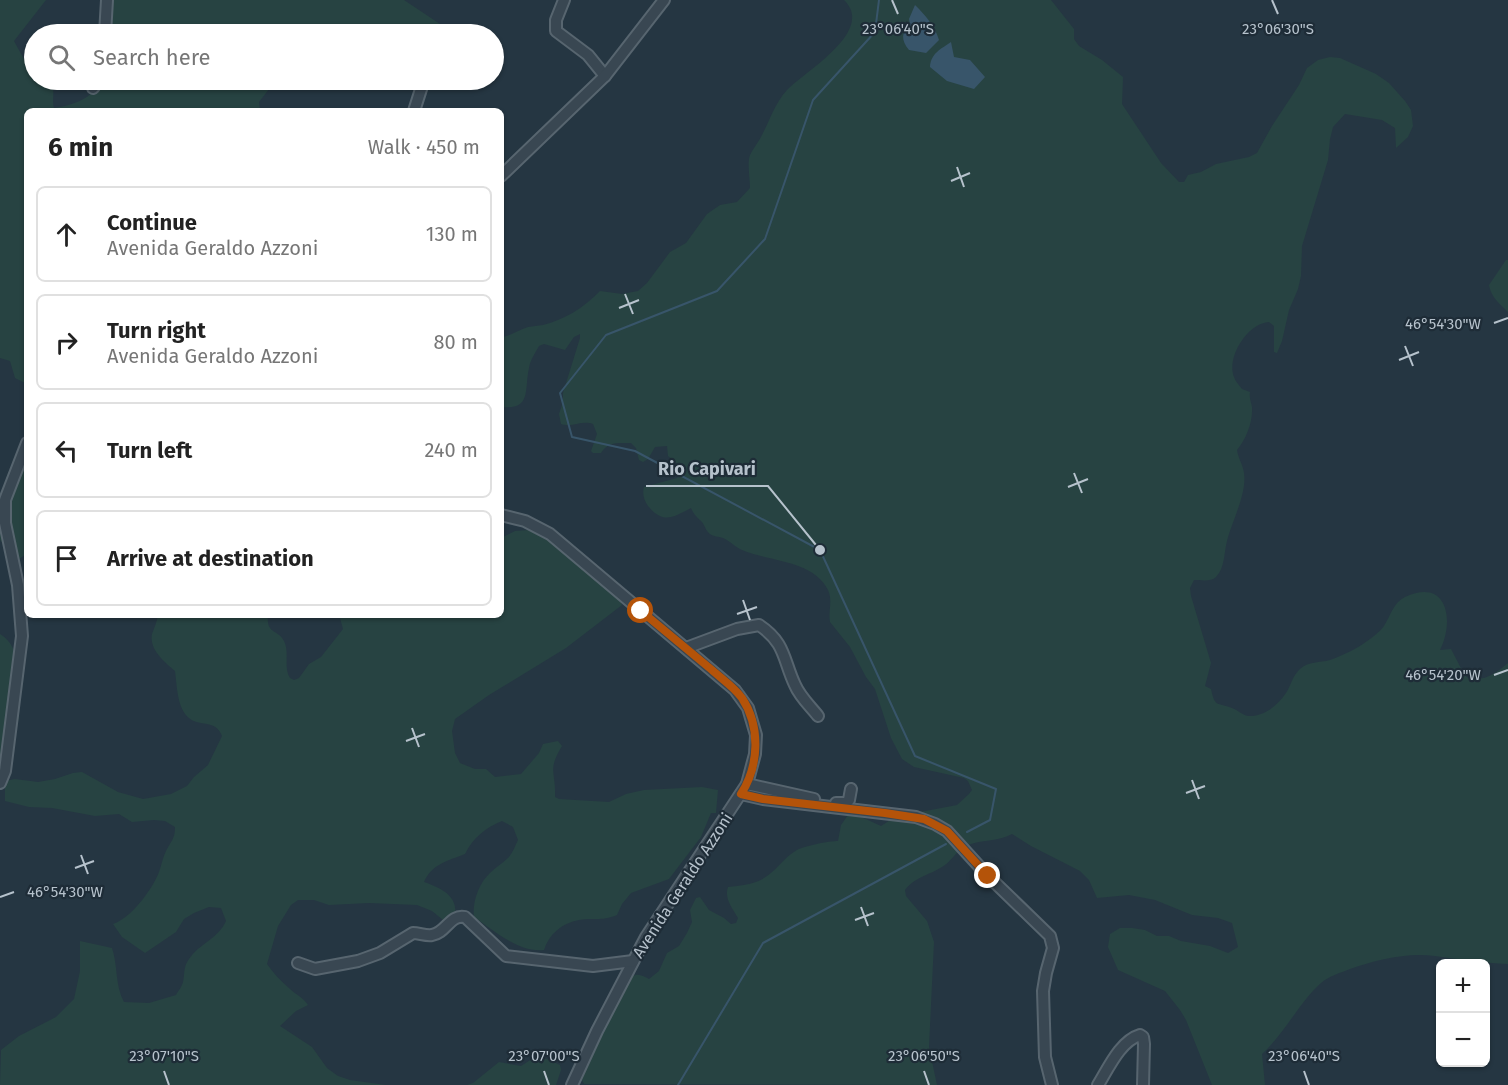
<!DOCTYPE html>
<html lang="en">
<head>
<meta charset="utf-8">
<style>
  :root { --surface:#fff; --page:#f2f2f2; --text:#222; --muted:#767676; --line:#e0e0e0 }
  body { margin:0; font-family:"Fira Sans",sans-serif; background:var(--page); color:var(--text) }
  .controls { position:absolute; right:18px; bottom:18px; display:grid; overflow:hidden; border-radius:9px; box-shadow:0 2px 4px #0004 }
  .controls button { width:54px; height:54px; display:grid; place-items:center; padding:0; border:0; border-bottom:2px solid var(--line); background:var(--surface); color:var(--text); font:30px sans-serif }
  .stop { position:absolute; width:18px; height:18px; margin:-14px; border:4px solid #b45309; border-radius:50%; background:#fff }
  .stop.end { background:#b45309; border-color:#fff; box-shadow:0 2px 6px #0008 }
  .list { margin:0; padding:0; list-style:none }
  h2 { display:flex; justify-content:space-between; align-items:center; height:78px; margin:0; padding:0 24px; font-size:26px }
  h2 small { font-size:20px; font-weight:400; color:var(--muted) }
  .list li { display:grid; grid-template-columns:39px 1fr auto; gap:18px; align-items:center; box-sizing:border-box; height:96px; margin:0 12px 12px; padding:0 12px; border:2px solid var(--line); border-radius:9px }
  .list b { display:block; font-size:22px; white-space:nowrap }
  .list p { margin:0; font-size:20px; white-space:nowrap; color:var(--muted) }
  .list em { font-size:20px; font-style:normal; color:var(--muted) }
  .icon { flex:none; width:33px; height:33px; fill:none; stroke:currentColor; stroke-width:2; stroke-linecap:round; stroke-linejoin:round }
  .map { position:relative; flex:none; width:1508px; height:1085px; overflow:hidden }
  .search { position:absolute; background:var(--surface); box-shadow:0 2px 4px #0004; left:24px; top:24px; width:480px; height:66px; display:flex; align-items:center; gap:15px; box-sizing:border-box; padding:0 21px; border-radius:33px; color:var(--muted); font-size:22px }
  .panel { position:absolute; background:var(--surface); box-shadow:0 2px 4px #0004; left:24px; top:108px; width:480px; height:510px; border-radius:9px }
  .map>svg:first-child { display:block }
  .green { fill:#274342 }
  .water { fill:#38556a }
  .lines { fill:none; stroke-linecap:round; stroke-linejoin:round }
  .stream { stroke:#38556a; stroke-width:2 }
  .minor-casing { stroke:#57656f; stroke-width:14 }
  .minor { stroke:#394752; stroke-width:10 }
  .route { stroke:#b45309; stroke-width:8 }
  .ticks { fill:none; stroke:#b6c2cc; stroke-width:2 }
  .labels { text-anchor:middle; stroke-width:4.5; stroke-linejoin:round; paint-order:stroke }
  .street-label { font-size:16px; fill:#b6c2cc; stroke:#1e2c37 }
  .ticks-label { font-size:15px; text-anchor:middle; fill:#b6c2cc; stroke:#1e2c37; stroke-width:4.5; stroke-linejoin:round; paint-order:stroke }
  .leader { fill:none; stroke:#b6c2cc; stroke-width:2 }
  .callout-dot { fill:#b6c2cc; stroke:#1e2c37; stroke-width:2 }
  .callout-label { font-size:18px; text-anchor:middle; font-weight:bold; fill:#b6c2cc; stroke:#1e2c37; stroke-width:4.5; stroke-linejoin:round; paint-order:stroke }
</style>
</head>
<body>
<div class="map">
<svg width="1508" height="1085" viewBox="0 0 1508 1085">
  <rect width="100%" height="100%" fill="#253642"/>
  <g class="green">
    <path d="M0,0H46L14,41L25,61L34,65V80H49C57,89 51,98 54,108C73,105 93,99 101,80H276L259,102L260,111H245L241,108L233,111H27V384L15,378L10,361L0,358Z"/>
    <path d="M105,0H404L455,34H105Z"/>
    <path d="M844,0H1051L1074,29V39L1079,46L1102,60L1123,77L1122,104L1161,163L1179,182H1184L1188,175L1201,172L1216,164L1249,157L1257,153L1272,126L1299,85L1307,68L1318,60L1330,57L1340,58L1376,74L1389,83L1405,101L1411,110L1413,126L1408,137L1396,148L1395,128L1382,120L1345,114L1333,127L1330,139L1328,160L1302,246L1301,276L1298,289L1289,310L1282,341L1277,353L1274,352V326L1269,322C1248,323 1226,357 1234,377C1235,381 1239,385 1242,389L1250,392C1249,398 1251,401 1252,407C1253,422 1246,439 1237,450C1238,458 1243,465 1244,473C1247,494 1232,521 1227,541C1224,552 1225,568 1216,577C1211,582 1201,580 1194,580L1190,588L1191,596L1211,663L1205,686L1211,689C1215,708 1217,702 1232,708C1238,710 1242,715 1248,716C1264,717 1278,705 1286,693C1291,685 1293,675 1300,669C1308,661 1320,663 1330,660C1341,656 1354,650 1363,644C1370,639 1380,632 1384,626C1391,615 1393,603 1405,597C1447,577 1455,620 1440,650L1451,649L1464,674L1468,678C1485,682 1496,673 1508,663V964C1482,963 1460,959 1435,956C1407,952 1376,960 1350,969C1340,973 1329,976 1321,983C1298,1004 1285,1033 1262,1054L1265,1085H1212L1186,1020L1180,1010L1165,991L1118,970L1108,947L1110,934L1120,928H1132L1145,930L1157,936H1169L1181,941L1210,946L1228,953L1238,947L1232,923L1218,918L1192,915L1155,900L1129,895L1097,898L1089,880L1080,871L1031,846L1012,834C998,842 981,839 966,846C957,850 953,859 945,865C931,875 916,876 905,890L906,896L927,921L934,942L929,1047L937,1085L584,1084L582,1080L584,1070C591,1050 614,979 636,975C640,974 645,977 649,979L659,971L667,953L679,946L687,933L692,922L690,910L696,898L700,897L709,910L724,918L731,924L736,923L738,918C732,908 724,898 728,887C738,886 747,885 756,882C775,875 781,859 797,850C804,846 829,841 838,841L841,825L848,815H857L881,826L892,819L915,813L957,805L969,794L972,790L968,781L964,778L914,767L902,759L891,738L875,689L866,677L850,647L830,622C828,611 833,601 828,590C813,560 770,562 742,550C735,547 730,541 723,538C718,536 714,537 710,534C706,531 705,526 702,522C697,517 694,515 691,508C672,518 663,524 648,506C644,500 642,494 644,487L677,478L685,470L668,456L667,446L655,447L648,459L643,462L639,460L636,448L631,443C619,443 608,441 601,453H593L591,451L597,434L593,424C581,420 572,428 561,424L559,414L563,402V393L580,338V334L574,337L565,350L544,344L539,346C535,353 530,361 529,368C524,390 532,410 501,407V337C511,336 518,330 528,327C533,326 538,326 543,325C564,320 585,307 600,291L622,294L638,291L647,283L670,252L686,243L707,214L720,205L737,202L750,188C750,178 747,164 750,155C753,148 759,142 762,135C770,120 775,103 787,90C805,71 876,31 844,0Z"/>
    <path d="M1506,260H1508V312C1499,303 1491,297 1489,285Z"/>
    <path d="M27,456V554L17,560L0,540V511Z"/>
    <path d="M529,530C564,541 592,574 619,598L622,605L566,648L489,695L455,719L452,731L455,753L460,763L475,769H486L495,777L521,774L539,753L543,744L558,741L562,746C547,771 556,771 555,797L559,799L609,802L626,794L644,790L702,787L718,790L716,813H711L701,837L669,879L631,893L622,904L617,915C600,922 593,917 579,920C562,923 549,934 544,950C519,953 493,930 474,917C472,902 479,883 490,873C496,867 503,863 509,857C513,852 515,846 518,840L513,827L502,821C485,828 473,838 465,854C447,861 432,864 424,882C444,889 462,898 453,923L443,920L432,911L417,905L369,903L329,905L314,900H298L291,905L278,926L267,964C273,973 281,981 290,989C296,995 303,997 308,1005L296,1011L280,1026L312,1047L327,1068L338,1076L350,1080L386,1085H0L1,1050L19,1036L56,1017L74,999L80,971V941L112,948C118,966 115,986 124,1002L149,1003L176,995C178,991 182,987 183,982C185,974 183,967 189,959C200,943 218,939 226,921L221,908L209,907L194,913L184,919L176,932L145,953L122,937L113,924C131,918 152,890 159,872C162,864 163,856 167,849C172,840 175,838 175,827L165,821L154,820L132,822L119,814L95,816L52,808L29,807L5,801V781L15,779L38,782L55,779L73,773L82,772L118,792L143,799L171,794L187,786L194,777L208,765L222,736C216,719 199,727 189,718C177,708 177,686 175,671C165,662 149,650 152,634C154,628 157,622 158,615H268C266,635 278,629 284,641C290,653 283,667 290,678L294,680L299,678L309,664L321,657L343,629L340,618L341,615H501V538L515,531Z"/>
    <path d="M0,634C22,648 16,671 16,694C16,702 20,710 19,717C16,736 5,753 0,771Z"/>
    <path d="M532,1059H547L560,1065L561,1070L556,1085H467L473,1083L499,1062L521,1066Z"/>
  </g>
  <g class="water">
    <path d="M915,5C926,16 935,26 939,40L926,53L909,50C901,40 901,33 910,24L909,19Z"/>
    <path d="M951,42L954,57L970,60L985,77L974,89L947,81L930,67C931,53 941,49 951,42Z"/>
  </g>
  <g class="lines">
    <g class="stream">
      <path d="M879,0L875,32L813,100L765,239L717,291L606,335L560,393L572,437L635,451L820,550L915,756L996,789L990,820L967,832"/>
      <path d="M678,1085L763,943L946,844"/>
    </g>
    <g class="minor-casing">
      <g id="minor">
        <path d="M564,0L556,20V31L588,55L605,76"/>
        <path d="M105,34L107,0"/>
        <path d="M410,80L422,86L414,111"/>
        <path d="M93,88L99,80"/>
        <path d="M501,176L605,76L664,0"/>
        <path d="M501,515L525,521L550,534L735,690L748,708L756,735L755,754L747,784L646,937L597,1031L572,1085"/>
        <path d="M686,648L737,629L759,625C786,643 783,660 795,685C800,697 811,707 818,716"/>
        <path d="M0,783L5,771L22,636L18,585L5,523V500L27,443"/>
        <path d="M747,784L814,799"/>
        <path d="M741,794L763,799L916,817L935,824L947,831L988,876L1050,936L1053,948L1046,973L1043,991L1045,1057L1052,1085"/>
        <path d="M836,803H846L849,800L851,789"/>
        <path d="M298,963L315,969L358,961L380,953L413,933C419,933 426,936 432,935C446,933 450,914 465,917L506,956L593,966L633,961"/>
        <path d="M1098,1085C1108,1069 1120,1041 1140,1035L1143,1037L1144,1044L1143,1085"/>
      </g>
    </g>
    <use href="#minor" class="minor"/>
  </g>
  <g class="lines">
    <path class="route" d="M641,611C665,631 688,650 712,670C722,679 734,687 742,698C761,727 759,766 741,794L763,799L885,813L924,819L947,831L988,876"/>
  </g>
  <path class="ticks" d="M892,0L898,14M1272,0L1278,14M957,167L964,187M951,181L970,173M625,294L633,314M619,308L639,300M1494,323L1508,318M1405,346L1413,366M1399,360L1419,352M1074,473L1082,493M1068,487L1088,479M743,600L750,620M737,614L757,607M1494,675L1508,670M412,728L419,747M406,741L425,734M1192,780L1199,799M1186,793L1205,786M81,855L88,874M75,868L94,861M0,897L14,892M861,907L868,926M855,920L874,913M164,1071L169,1085M544,1071L549,1085M924,1071L929,1085M1304,1071L1309,1085"/>
  <g class="labels">
    <g class="street-label">
      <text transform="translate(682 885) rotate(-57)" y="6">Avenida Geraldo Azzoni</text>
    </g>
  </g>
  <g class="ticks-label">
    <text x="898" y="34">23°06'40"S</text>
    <text x="1278" y="34">23°06'30"S</text>
    <text x="1443" y="329">46°54'30"W</text>
    <text x="1443" y="680">46°54'20"W</text>
    <text x="65" y="897">46°54'30"W</text>
    <text x="164" y="1061">23°07'10"S</text>
    <text x="544" y="1061">23°07'00"S</text>
    <text x="924" y="1061">23°06'50"S</text>
    <text x="1304" y="1061">23°06'40"S</text>
  </g>
  <path class="leader" d="M820 550L768 486H646"/>
  <circle class="callout-dot" cx="820" cy="550" r="6"/>
  <g class="callout-label">
    <text x="707" y="475">Rio Capivari</text>
  </g>
</svg>
<div class="controls">
<button>+</button>
<button>−</button>
</div>
<div class="stop" style="left:641px;top:611px"></div>
<div class="stop end" style="left:988px;top:876px"></div>
<div class="search"><svg class="icon" aria-label="search" viewBox="0 0 24 24"><circle cx="10" cy="10" r="6"/><path d="M15 15l6 6"/></svg>Search here</div>
<section class="panel">
<h2>6 min<small>Walk · 450 m</small></h2>
<ul class="list">
<li><svg class="icon" aria-label="ahead" viewBox="0 0 24 24"><path d="M12 20V5M6 11l6-6 6 6"/></svg><div><b>Continue</b><p>Avenida Geraldo Azzoni</p></div><em>130 m</em></li>
<li><svg class="icon" aria-label="right" viewBox="0 0 24 24"><path d="M7 20v-9h11M14 6l5 5-5 5"/></svg><div><b>Turn right</b><p>Avenida Geraldo Azzoni</p></div><em>80 m</em></li>
<li><svg class="icon" aria-label="left" viewBox="0 0 24 24"><path d="M17 20v-9H6M10 6l-5 5 5 5"/></svg><div><b>Turn left</b></div><em>240 m</em></li>
<li><svg class="icon" aria-label="arrive" viewBox="0 0 24 24"><path d="M6 21V4h12l-3 4 3 4H6"/></svg><div><b>Arrive at destination</b></div></li>
</ul>
</section>
</div>
</body>
</html>
